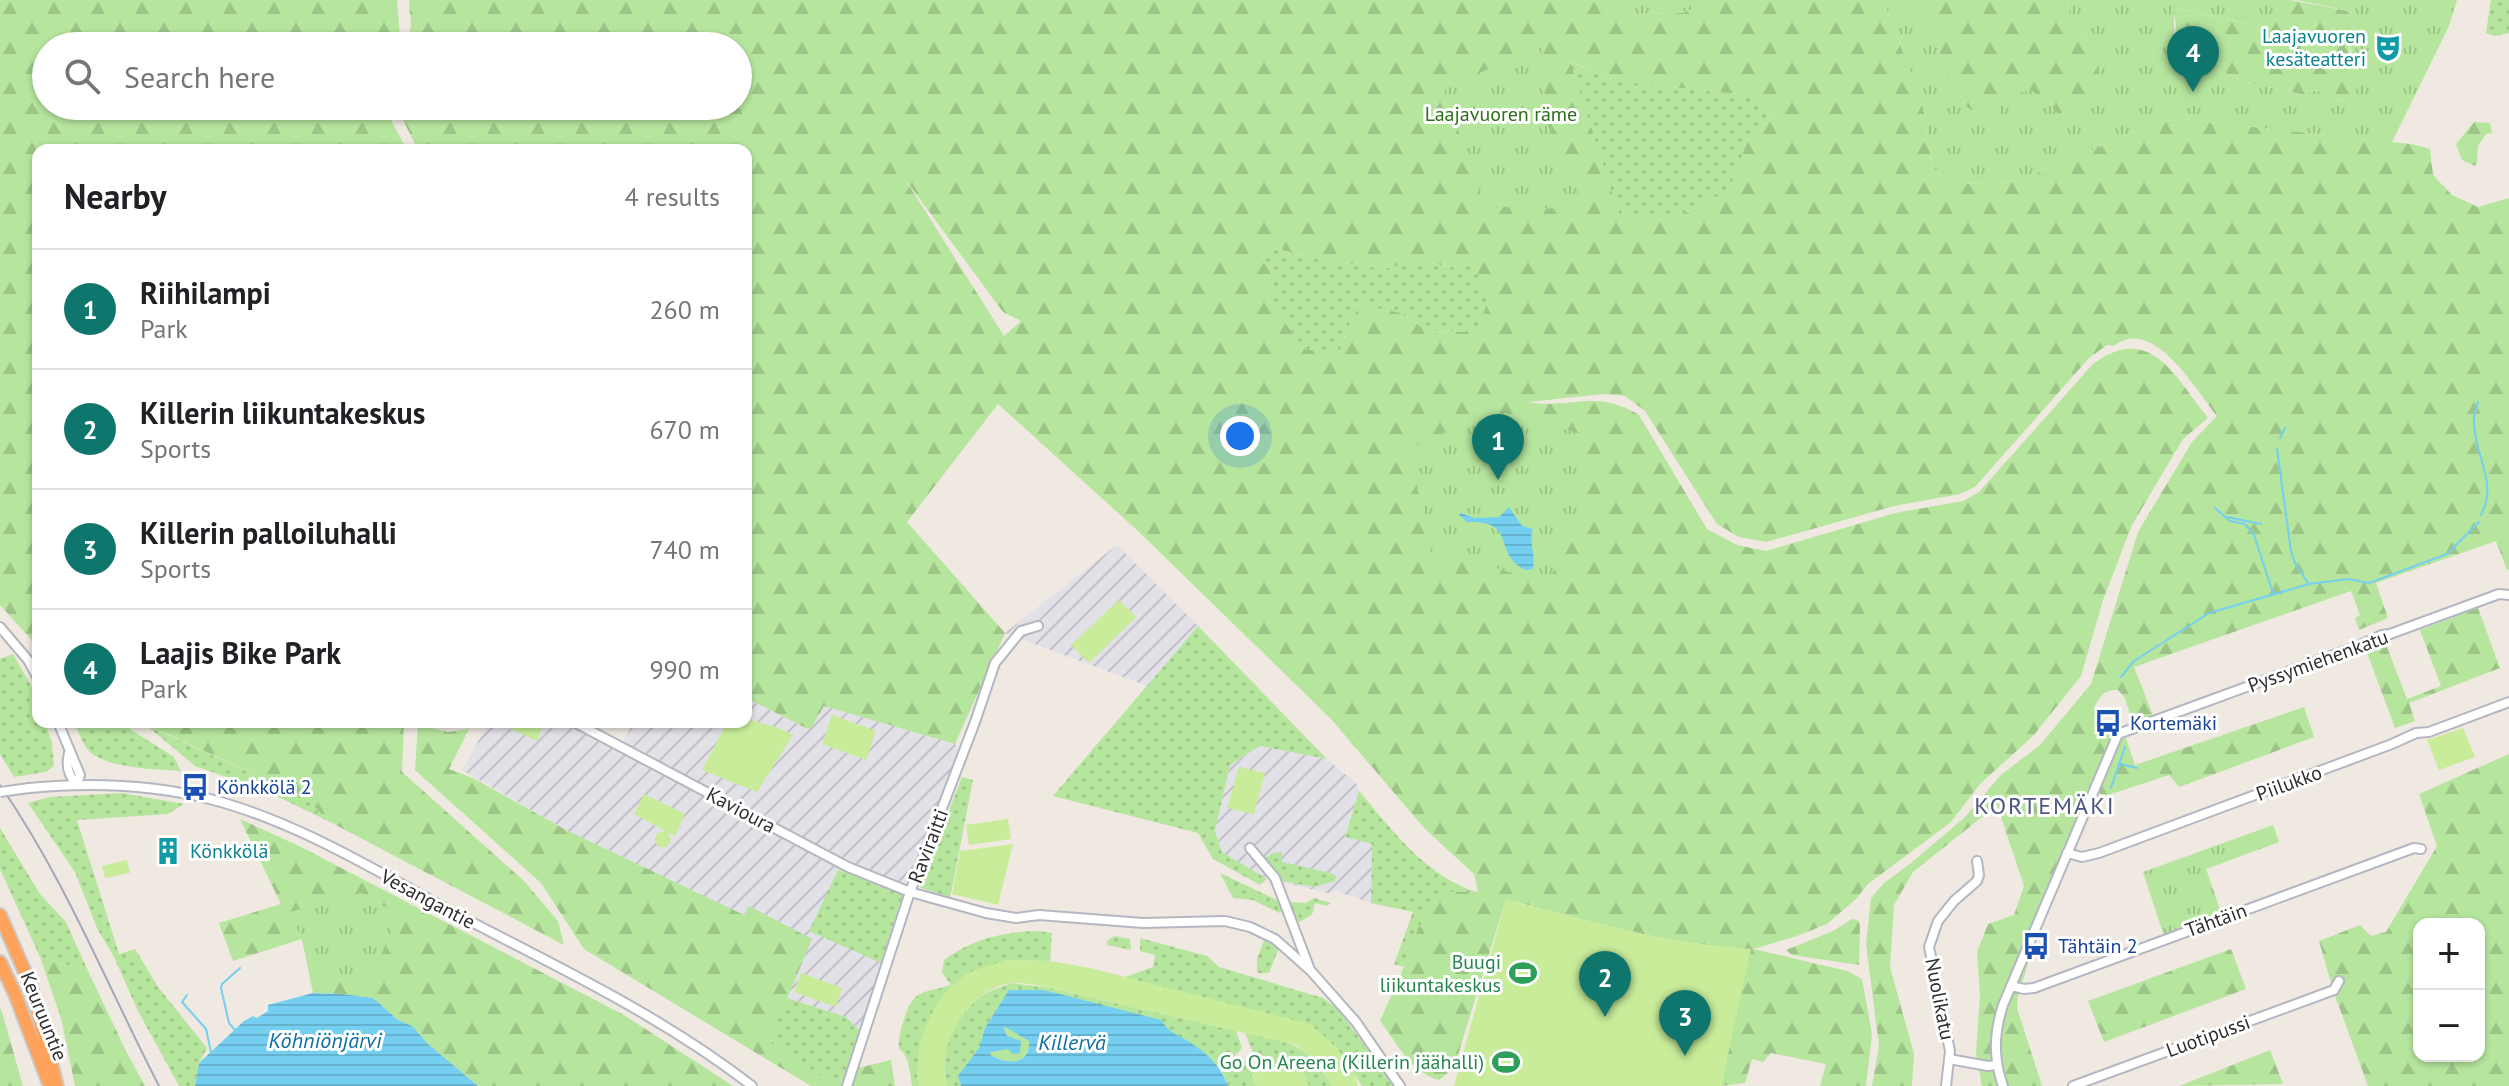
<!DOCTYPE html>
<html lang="en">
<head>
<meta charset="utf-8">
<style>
  :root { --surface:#fff; --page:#f2f2f2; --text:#202124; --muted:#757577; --line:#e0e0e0; --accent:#0f766e }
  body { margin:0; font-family:"PT Sans",sans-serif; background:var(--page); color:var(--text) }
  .controls { position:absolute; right:24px; bottom:24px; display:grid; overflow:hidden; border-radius:16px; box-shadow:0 2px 6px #0004 }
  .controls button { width:72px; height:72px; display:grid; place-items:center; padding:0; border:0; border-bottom:2px solid var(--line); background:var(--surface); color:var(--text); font:40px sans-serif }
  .you { position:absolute; left:1240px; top:436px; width:28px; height:28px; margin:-20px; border:6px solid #fff; border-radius:50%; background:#1a73e8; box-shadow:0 0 0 12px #1a73e833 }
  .badge { display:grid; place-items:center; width:52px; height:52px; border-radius:50%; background:var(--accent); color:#fff; font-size:26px; font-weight:700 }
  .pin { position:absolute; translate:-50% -66px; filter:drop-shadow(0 2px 4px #0008) }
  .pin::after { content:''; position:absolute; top:42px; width:28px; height:24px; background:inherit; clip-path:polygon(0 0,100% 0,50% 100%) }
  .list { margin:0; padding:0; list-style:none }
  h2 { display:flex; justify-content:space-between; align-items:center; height:104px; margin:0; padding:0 32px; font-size:34px }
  h2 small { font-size:26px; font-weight:400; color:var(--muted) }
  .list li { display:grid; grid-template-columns:52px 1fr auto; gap:24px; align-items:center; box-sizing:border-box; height:120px; padding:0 32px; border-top:2px solid var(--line) }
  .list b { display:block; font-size:30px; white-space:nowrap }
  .list p { margin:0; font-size:26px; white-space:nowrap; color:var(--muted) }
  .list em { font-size:26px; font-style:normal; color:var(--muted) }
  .icon { flex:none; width:44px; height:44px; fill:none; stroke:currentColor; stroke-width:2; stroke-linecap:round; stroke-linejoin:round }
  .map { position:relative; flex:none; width:2509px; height:1086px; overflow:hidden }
  .search { position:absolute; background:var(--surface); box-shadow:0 2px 6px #0004; left:32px; top:32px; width:720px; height:88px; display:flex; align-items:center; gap:20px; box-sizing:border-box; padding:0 28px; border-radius:44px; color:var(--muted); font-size:30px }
  .panel { position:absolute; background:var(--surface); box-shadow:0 2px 6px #0004; left:32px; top:144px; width:720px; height:584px; border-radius:16px }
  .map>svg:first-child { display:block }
  .industrial { fill:url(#industrial-furrows) }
  .grass { fill:url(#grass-dots) }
  .forest { fill:url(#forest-firs); fill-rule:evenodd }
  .wetland { fill:url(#wetland-marsh) }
  .park { fill:url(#park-tufts) }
  .pitch { fill:#c9ec9a }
  .water { fill:url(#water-rules); fill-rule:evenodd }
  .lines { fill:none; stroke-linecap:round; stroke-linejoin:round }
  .stream { stroke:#75cff0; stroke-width:2 }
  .minor-casing { stroke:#b4b7c1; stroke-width:12 }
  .highway-casing { stroke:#c9c9c9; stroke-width:16 }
  .minor { stroke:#fff; stroke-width:8 }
  .highway { stroke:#ffa35c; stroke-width:12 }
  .rail { stroke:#a3a6b8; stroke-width:2 }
  .minor-bridge-casing { stroke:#b4b7c1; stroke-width:12; stroke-linecap:butt }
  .minor-bridge { stroke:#fff; stroke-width:8 }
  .labels { text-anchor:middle; stroke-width:6; stroke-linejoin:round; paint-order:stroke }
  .culture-label { font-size:20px; fill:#0d838f; stroke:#fff; text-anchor:end }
  .park-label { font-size:20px; fill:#2c6e1b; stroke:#fff }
  .street-label { font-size:20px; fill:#2e2e2e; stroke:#fff }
  .transit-label { font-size:20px; fill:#164399; stroke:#fff; text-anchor:start }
  .leisure-label { font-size:20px; fill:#27864d; stroke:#fff; text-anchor:end }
  .water-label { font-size:22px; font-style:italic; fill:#0d6fa3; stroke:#fff }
  .quarter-label { font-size:24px; letter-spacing:2px; fill:#4d5680; stroke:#fff }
</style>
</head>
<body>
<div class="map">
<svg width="2509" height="1086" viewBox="0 0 2509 1086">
  <defs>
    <pattern id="industrial-furrows" width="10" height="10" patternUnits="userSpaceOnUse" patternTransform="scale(2)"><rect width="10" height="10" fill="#e3e1e8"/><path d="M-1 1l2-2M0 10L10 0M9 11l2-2" fill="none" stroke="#c3c1c7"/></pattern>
    <pattern id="grass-dots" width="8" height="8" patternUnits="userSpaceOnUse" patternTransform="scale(2)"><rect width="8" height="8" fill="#b6e59e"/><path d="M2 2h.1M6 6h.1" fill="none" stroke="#9dc588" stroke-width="1.8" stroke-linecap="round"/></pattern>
    <pattern id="forest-firs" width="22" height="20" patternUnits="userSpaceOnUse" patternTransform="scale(2)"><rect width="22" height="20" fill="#b6e59e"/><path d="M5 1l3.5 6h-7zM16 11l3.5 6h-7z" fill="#9dc588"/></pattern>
    <pattern id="wetland-marsh" width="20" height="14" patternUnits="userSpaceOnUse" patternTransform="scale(2)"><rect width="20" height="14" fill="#b6e59e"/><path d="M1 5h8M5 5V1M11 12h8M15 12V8" fill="none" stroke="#9dc588"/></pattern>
    <pattern id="park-tufts" width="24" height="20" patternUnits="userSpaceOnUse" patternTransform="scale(2)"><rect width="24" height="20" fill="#b6e59e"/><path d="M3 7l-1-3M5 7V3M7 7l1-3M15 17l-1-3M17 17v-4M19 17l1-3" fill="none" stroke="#9dc588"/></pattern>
    <pattern id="water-rules" width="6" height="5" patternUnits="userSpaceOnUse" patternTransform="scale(2)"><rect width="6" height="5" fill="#75cff0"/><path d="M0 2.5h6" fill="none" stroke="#66b2ce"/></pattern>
  </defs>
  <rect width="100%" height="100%" fill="#efe9e1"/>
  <g class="industrial">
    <path d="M1117,545L1198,626L1147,686L1005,633Z"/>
    <path d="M746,698L809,730L824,706L955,744L959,752L860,1031L846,1017L787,998L811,940L749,907L744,916L566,830L462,770L489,722H567L619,751L633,722H746Z"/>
    <path d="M1260,746L1327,759L1357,784L1359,791L1345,836L1372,844L1371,903L1336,891L1328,893L1267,879L1222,852L1215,831L1230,765Z"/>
  </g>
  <g class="grass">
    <path d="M2491,0H2509V33L2495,36L2486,33Z"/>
    <path d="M1569,61L1614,81L1748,95L1773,117L1749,140L1729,190L1673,220L1619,214Z"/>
    <path d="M1273,248L1323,260L1384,269L1418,261L1452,267L1476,265L1488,299L1479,327L1464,332L1428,331L1400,313L1351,320L1340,350H1305L1269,302L1273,275L1261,259Z"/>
    <path d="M1198,626L1327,759L1260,746L1230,765L1215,831L1222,852L1267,879L1260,885L1213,859L1198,833L1053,796Z"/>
    <path d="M13,654L36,694L38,702V722H45L52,743L54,766L46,772L14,777L0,754V659Z"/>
    <path d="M74,722H119L174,757L181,771C157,769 107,769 89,751C82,744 78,730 74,722Z"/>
    <path d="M146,725L304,797L330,822L266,791L195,766Z"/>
    <path d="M962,777L973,780L950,898L919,887Z"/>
    <path d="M1359,791C1394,832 1425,876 1479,893L1451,892L1418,928L1404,967L1394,964L1413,912L1371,903L1372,844L1345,837Z"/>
    <path d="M122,793L184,804L168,814L77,820L119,954L135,949L158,987L207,1048L199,1063L195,1086H179L138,1011L114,957L97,928L75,872L28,803L50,797Z"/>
    <path d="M0,828L40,894L66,922L88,971L40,957L0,869Z"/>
    <path d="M1282,852V862L1331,873L1336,876L1335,881L1315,887L1281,881L1265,858L1272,853Z"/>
    <path d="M838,870L903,893L881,963L809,931Z"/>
    <path d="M1220,873L1277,900L1282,911L1279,913L1253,900L1233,898Z"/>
    <path d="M1314,898L1331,903L1327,906L1315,903L1312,915L1297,923L1290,902L1306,903Z"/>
    <path d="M1037,931L1052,933L1050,961L1007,960L965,975L917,1074L920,1086H912C910,1074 910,1056 899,1049C898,1040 900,1032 903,1023C913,988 921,994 951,985L942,972L944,960C972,939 1003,932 1037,931Z"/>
    <path d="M1114,936L1130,939L1131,950L1107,945V941Z"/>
    <path d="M1140,938L1207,956L1219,967L1323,998L1339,1010L1394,1086H1362L1335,1046L1125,977L1153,967L1155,955L1140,951Z"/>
    <path d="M1264,940L1277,943L1278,950L1269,973H1257V959Z"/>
    <path d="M1011,983L1050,988L1236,1031L1242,1048L1230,1061L1236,1067L1247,1060L1256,1072L1251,1075L1256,1086H1228L1222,1071L1194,1045L1167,1030L1044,990L1009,991L985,1028L979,1048L959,1076L961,1086H947C937,1054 955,1015 982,996C990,990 1002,987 1011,983Z"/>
    <path d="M787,998L846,1017L860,1031L841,1086H837L769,1042Z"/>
    <path d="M1245,1033C1294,1044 1304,1041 1333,1086H1309L1295,1056L1260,1071Z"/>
  </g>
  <g class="forest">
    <path d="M0,0H397L400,37L396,46H46V106H389L390,118L407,150H38V647L0,605Z"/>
    <path d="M409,0H1591L1618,14L1683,13L1714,0H1883L1922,101L1933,167L1943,179L1959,184L2016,182L2158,122L2181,119L2411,144L2430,149L2433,175L2452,195L2478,207L2509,198V569L2507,570L2496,541L2376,583L2388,618L2359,630L2355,618L2360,615L2351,591L2134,667L2154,718L2133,725L2125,698L2118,690C2105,689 2099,696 2094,708L2111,733L2126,738L2135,765L2304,707L2314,737L2179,787L2169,775L2105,796L2090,789L2055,875L2018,996L2017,1008L2042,1086H1982L1976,1053L1980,995L1977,952L1988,924L2014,915L2024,886L1997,805L1913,872L1894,905L1890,967L1914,1054L1912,1086H1872L1879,1046L1866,944L1871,898L1884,883L1911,863L1964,818L2001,775L2040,745L2091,684L2138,532L2192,442L2217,416C2196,390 2153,315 2114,346L2107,345L2089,358L1975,487L1960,494L1894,506L1766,542L1739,537L1717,524L1645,411L1625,396L1604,394L1528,402C1570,410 1595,388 1639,415L1707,529L1737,545L1766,551L1895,513L1963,501L1979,492L2093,364C2151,322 2174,376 2208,418L2183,439L2132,525L2103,600L2081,676L2033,736L1980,784L1951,822L1868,884L1856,899L1827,924L1797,936L1753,949L1847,971L1862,979L1872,1034L1866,1086H1820L1826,1064L1771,1053L1763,1062L1752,1059L1745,1083L1721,1086L1750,949C1667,944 1587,921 1506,899L1457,1058L1448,1073L1439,1080C1411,1073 1397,1043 1380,1021L1404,967L1418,928L1437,900L1451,892H1478L1474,874L1425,829L1331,719L1138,531L998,404L907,522L1005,633L955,744L824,706L810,730L746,698V150H418L403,120L400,106H738V46H407L411,25ZM1570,61L1614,81L1748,95L1773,117L1748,140L1729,190L1673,220L1619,214ZM905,179L1003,312L1021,321L1004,336ZM1274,248L1323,260L1384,269L1418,261L1452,267L1475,265L1488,299L1479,327L1464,332L1428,331L1400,313L1361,304L1351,320L1340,350H1306L1269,302L1273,275L1261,259Z"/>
    <path d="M1915,0H2067L2071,21L2099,54L2095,91L2089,104L2059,114L1981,116L1965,106Z"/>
    <path d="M2290,0L2354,12L2358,19C2355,26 2349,37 2349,45C2348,67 2374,76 2348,101L2333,100L2317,90L2304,95L2241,81L2222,71L2192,46L2174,47L2176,25L2173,8L2259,26Z"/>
    <path d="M2474,122L2490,123L2492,133L2486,134L2478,146L2477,163L2475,166L2462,160L2456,144Z"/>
    <path d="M2478,608L2500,668L2409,703L2415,721L2395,728L2366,650L2385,642L2407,699L2441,686L2420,630Z"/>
    <path d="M141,722H404L402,772L524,881L558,921L564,945L330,822L304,797Z"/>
    <path d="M418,724L448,732L469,729L449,769L473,778L566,830L744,915L749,906L812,939L769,1042L837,1086H811L584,949L541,883L415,770Z"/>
    <path d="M2509,754V1086H2368L2334,993L2319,941L2360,925L2371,936L2386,932L2437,846L2419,794ZM2419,924H2479V1056H2419Z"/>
    <path d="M240,819L299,846L624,1015L733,1086H478L428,1044L412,1027L398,1020L373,998L342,994L313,993L302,939L233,961L219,923L281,904Z"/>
    <path d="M1852,919L1858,920L1860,925L1859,965L1792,955L1786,950L1833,931Z"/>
    <path d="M2231,949L2246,989L2104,1042L2088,1001Z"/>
    <path d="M40,957L88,971L126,1051L145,1086H75L61,1018Z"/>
    <path d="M0,1008L2,1012L23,1086H0Z"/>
    <path d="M2270,1050L2283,1084L2179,1086Z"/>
    <path d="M891,1060L895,1086H852L858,1068Z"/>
  </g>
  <path class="wetland" d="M1005,1027L1029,1041C1031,1066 1005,1065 989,1054L1007,1036L1003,1029Z"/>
  <g class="park">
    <path d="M1591,0H1714L1683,13L1618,14Z"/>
    <path d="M1883,0H1915L1965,106L1981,116L1998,114L2004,96L2031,90L2059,114L2089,104L2095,91L2099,54L2071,21L2067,0H2290L2259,26L2174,8V46H2192L2222,71L2241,81L2304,95L2317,90L2333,100L2347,101C2371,79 2350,62 2348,37L2354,29L2357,19L2354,12L2296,0H2457L2449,26L2392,142L2181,119L2158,122L2016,182L1959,184L1943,179L1933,167L1922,101Z"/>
    <path d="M1541,44L1547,123L1585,210L1485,206L1444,90Z"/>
    <path d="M1505,413L1581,434L1580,511L1548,583L1464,559L1432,557L1409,448L1464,425Z"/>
    <path d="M2273,825L2279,842L2206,869L2222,915L2165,939L2143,872Z"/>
    <path d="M361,893L398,914L370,982L311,974L301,935L286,913Z"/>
  </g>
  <g class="pitch">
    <path d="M1119,600L1136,617L1089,663L1071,645Z"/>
    <path d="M832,715L876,731L866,760L822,744Z"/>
    <path d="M746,718C763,725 777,725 793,735L757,792L702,770L726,724L731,722H746Z"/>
    <path d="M500,722H543L538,741L501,725Z"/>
    <path d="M2463,728L2475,757L2439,770L2427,740Z"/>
    <path d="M1239,767L1265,773L1254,814L1227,808Z"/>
    <path d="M644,794L685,814L675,836L668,833L671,840L667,847H659L654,840L657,833L665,831L634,814Z"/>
    <path d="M1008,819L1011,839L969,845L966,825Z"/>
    <path d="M1013,844L998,905L952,894L960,851Z"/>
    <path d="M127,860L130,873L105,878L102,866Z"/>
    <path d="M1506,899C1586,921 1667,944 1751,949L1721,1086H1454Z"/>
    <path d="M1007,960L1050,961L1090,968L1310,1024C1329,1040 1353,1060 1358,1086H1333L1317,1061L1296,1045L1050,988C1038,986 1023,982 1011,983C969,989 934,1046 947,1086H920C910,1049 933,995 965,975C977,968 994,964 1007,960Z"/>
    <path d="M801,973L842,988L836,1007L794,992Z"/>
    <path d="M1295,1056L1309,1086H1256L1251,1075Z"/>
  </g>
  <g class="water">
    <path d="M1509,507L1522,526L1533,529C1528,539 1536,555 1533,569L1526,570C1491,554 1519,520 1467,522L1459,515L1460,513L1475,518L1499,517Z"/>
    <path d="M1009,990H1044L1161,1020C1169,1033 1179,1035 1191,1043C1207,1053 1222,1068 1228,1086H961L958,1076L979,1048L985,1028ZM1005,1027L1029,1041C1031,1066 1005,1065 989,1054L991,1052L1008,1049L1013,1054L1020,1053L1021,1041L1007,1036L1004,1029Z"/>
    <path d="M313,993L342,994L373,998L398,1020L412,1026L428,1044L478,1086H195L199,1063L244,1021L253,1016L257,1018L268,1011V1005Z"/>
  </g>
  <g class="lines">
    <g class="stream">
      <path d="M2478,402C2476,408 2474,414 2474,421C2473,454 2499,482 2481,515"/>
      <path d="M2280,438L2285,428"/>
      <path d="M2277,449L2291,551L2295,563L2308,583"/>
      <path d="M2215,508L2230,521L2245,524L2254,535L2273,593"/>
      <path d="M2227,517L2261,524"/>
      <path d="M2121,677L2134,661L2209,613L2309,584L2349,579L2369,583L2447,554L2479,522"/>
      <path d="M2120,764L2137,768"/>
      <path d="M2111,788L2125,747"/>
      <path d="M187,995L182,1002L206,1029L211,1052"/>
      <path d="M235,1030L229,1023L221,988L222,984L240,968"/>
    </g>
    <g class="minor-casing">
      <g id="minor">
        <path d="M0,627L28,660L38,678"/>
        <path d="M58,722L80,775L77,784"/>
        <path d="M574,722L848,867L910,892L986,913L1016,918L1039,915L1143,923L1225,921L1250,927L1275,939L1311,971L1356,1022L1400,1086"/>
        <path d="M69,753C66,765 67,775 77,784"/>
        <path d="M29,788C91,782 150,784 210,799C298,822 378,872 458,915C558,967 662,1016 752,1086"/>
        <path d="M1250,848L1275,878L1309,967"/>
        <path d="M2067,853L2082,857L2099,853L2392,744L2416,733L2429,732L2509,702"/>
        <path d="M2011,986L2024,989L2034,988L2414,848L2421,849"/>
        <path d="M1949,1059L1988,1066L1997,1065"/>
        <path d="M847,1086L910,892L975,722L995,663L1021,631L1038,626"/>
        <path d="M1946,1086L1950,1051L1929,947L1938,921L1954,901L1977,881L1979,875L1977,861"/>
        <path d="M2003,1086C1993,1058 1994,1033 2003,1005L2118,734L2358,646L2382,635L2390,634L2499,594L2509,595"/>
        <path d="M2073,1086L2334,990L2339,981"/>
      </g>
    </g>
    <g class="highway-casing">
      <g id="highway">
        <path d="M0,915L31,986L57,1086"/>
        <path d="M0,962L15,994L48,1081"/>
      </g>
    </g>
    <use href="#minor" class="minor"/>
    <use href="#highway" class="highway"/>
    <path class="rail" d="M0,785C65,879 107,985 159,1086"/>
    <g class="minor-bridge-casing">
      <path id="minor-bridge" d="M0,792L29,788"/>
    </g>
    <use href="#minor-bridge" class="minor-bridge"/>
  </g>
  <defs>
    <g id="theatre-bare" transform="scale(2.16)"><path d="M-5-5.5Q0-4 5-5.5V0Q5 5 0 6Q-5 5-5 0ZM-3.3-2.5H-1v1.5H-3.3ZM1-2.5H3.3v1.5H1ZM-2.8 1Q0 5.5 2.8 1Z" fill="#0f9aa8" stroke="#fff" stroke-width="2.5" paint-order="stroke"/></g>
    <g id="bus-bare" transform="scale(2.16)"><path d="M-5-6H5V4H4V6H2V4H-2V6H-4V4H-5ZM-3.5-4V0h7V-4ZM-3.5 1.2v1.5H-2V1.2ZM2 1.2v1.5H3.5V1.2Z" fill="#1a4fb4" stroke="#fff" stroke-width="2.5" paint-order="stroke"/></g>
    <g id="building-bare" transform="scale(2.16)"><path d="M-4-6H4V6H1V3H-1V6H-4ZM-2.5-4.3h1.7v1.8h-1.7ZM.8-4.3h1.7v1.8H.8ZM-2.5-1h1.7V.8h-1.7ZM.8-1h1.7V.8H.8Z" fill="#0f9aa8" stroke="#fff" stroke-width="2.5" paint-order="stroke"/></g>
    <g id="stadium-bare" transform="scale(2.16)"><path d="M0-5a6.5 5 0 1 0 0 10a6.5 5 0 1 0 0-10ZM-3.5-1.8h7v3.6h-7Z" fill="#2e9e5b" stroke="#fff" stroke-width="2.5" paint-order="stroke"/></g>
  </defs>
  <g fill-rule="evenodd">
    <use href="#theatre-bare" x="2388" y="48"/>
    <use href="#bus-bare" x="2108" y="723"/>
    <use href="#bus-bare" x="195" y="787"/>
    <use href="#building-bare" x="168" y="851"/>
    <use href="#bus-bare" x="2036" y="946"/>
    <use href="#stadium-bare" x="1523" y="973"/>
    <use href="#stadium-bare" x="1506" y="1062"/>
  </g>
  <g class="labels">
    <g class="culture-label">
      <text x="2366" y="43">Laajavuoren<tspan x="2366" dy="23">kesäteatteri</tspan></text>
      <text x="190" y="858" text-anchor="start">Könkkölä</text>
    </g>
    <g class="park-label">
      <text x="1501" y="121">Laajavuoren räme</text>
    </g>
    <g class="street-label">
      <text transform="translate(2318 661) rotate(-20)" y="7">Pyssymiehenkatu</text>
      <text transform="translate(2289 783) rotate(-20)" y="7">Piilukko</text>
      <text transform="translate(741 810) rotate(28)" y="7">Kavioura</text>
      <text transform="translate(928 846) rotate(-69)" y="7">Raviraitti</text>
      <text transform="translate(428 899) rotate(28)" y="7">Vesangantie</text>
      <text transform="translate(2216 920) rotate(-20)" y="7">Tähtäin</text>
      <text transform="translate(1940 999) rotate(79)" y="7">Nuolikatu</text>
      <text transform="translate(44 1016) rotate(68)" y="7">Keuruuntie</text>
      <text transform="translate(2208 1036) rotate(-20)" y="7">Luotipussi</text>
    </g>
    <g class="transit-label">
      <text x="2130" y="730">Kortemäki</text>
      <text x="217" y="794">Könkkölä 2</text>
      <text x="2058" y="953">Tähtäin 2</text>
    </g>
    <g class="leisure-label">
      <text x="1501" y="969">Buugi<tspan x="1501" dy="23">liikuntakeskus</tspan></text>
      <text x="1484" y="1069">Go On Areena (Killerin jäähalli)</text>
    </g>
    <g class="water-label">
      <text x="325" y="1048">Köhniönjärvi</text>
      <text x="1072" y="1050">Killervä</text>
    </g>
    <g class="quarter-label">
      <text x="2045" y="814">KORTEMÄKI</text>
    </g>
  </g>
</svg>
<div class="controls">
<button>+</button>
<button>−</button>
</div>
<div class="you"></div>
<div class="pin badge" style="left:1498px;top:480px">1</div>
<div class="pin badge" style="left:1605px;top:1017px">2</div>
<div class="pin badge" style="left:1685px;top:1056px">3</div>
<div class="pin badge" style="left:2193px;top:92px">4</div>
<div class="search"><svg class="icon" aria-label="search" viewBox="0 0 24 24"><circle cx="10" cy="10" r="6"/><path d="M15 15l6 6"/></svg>Search here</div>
<section class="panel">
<h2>Nearby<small>4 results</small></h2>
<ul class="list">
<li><span class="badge">1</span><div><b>Riihilampi</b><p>Park</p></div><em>260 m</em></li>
<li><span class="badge">2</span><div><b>Killerin liikuntakeskus</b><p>Sports</p></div><em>670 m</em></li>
<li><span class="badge">3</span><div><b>Killerin palloiluhalli</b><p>Sports</p></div><em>740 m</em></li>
<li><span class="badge">4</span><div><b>Laajis Bike Park</b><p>Park</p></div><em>990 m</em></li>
</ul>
</section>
</div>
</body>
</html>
